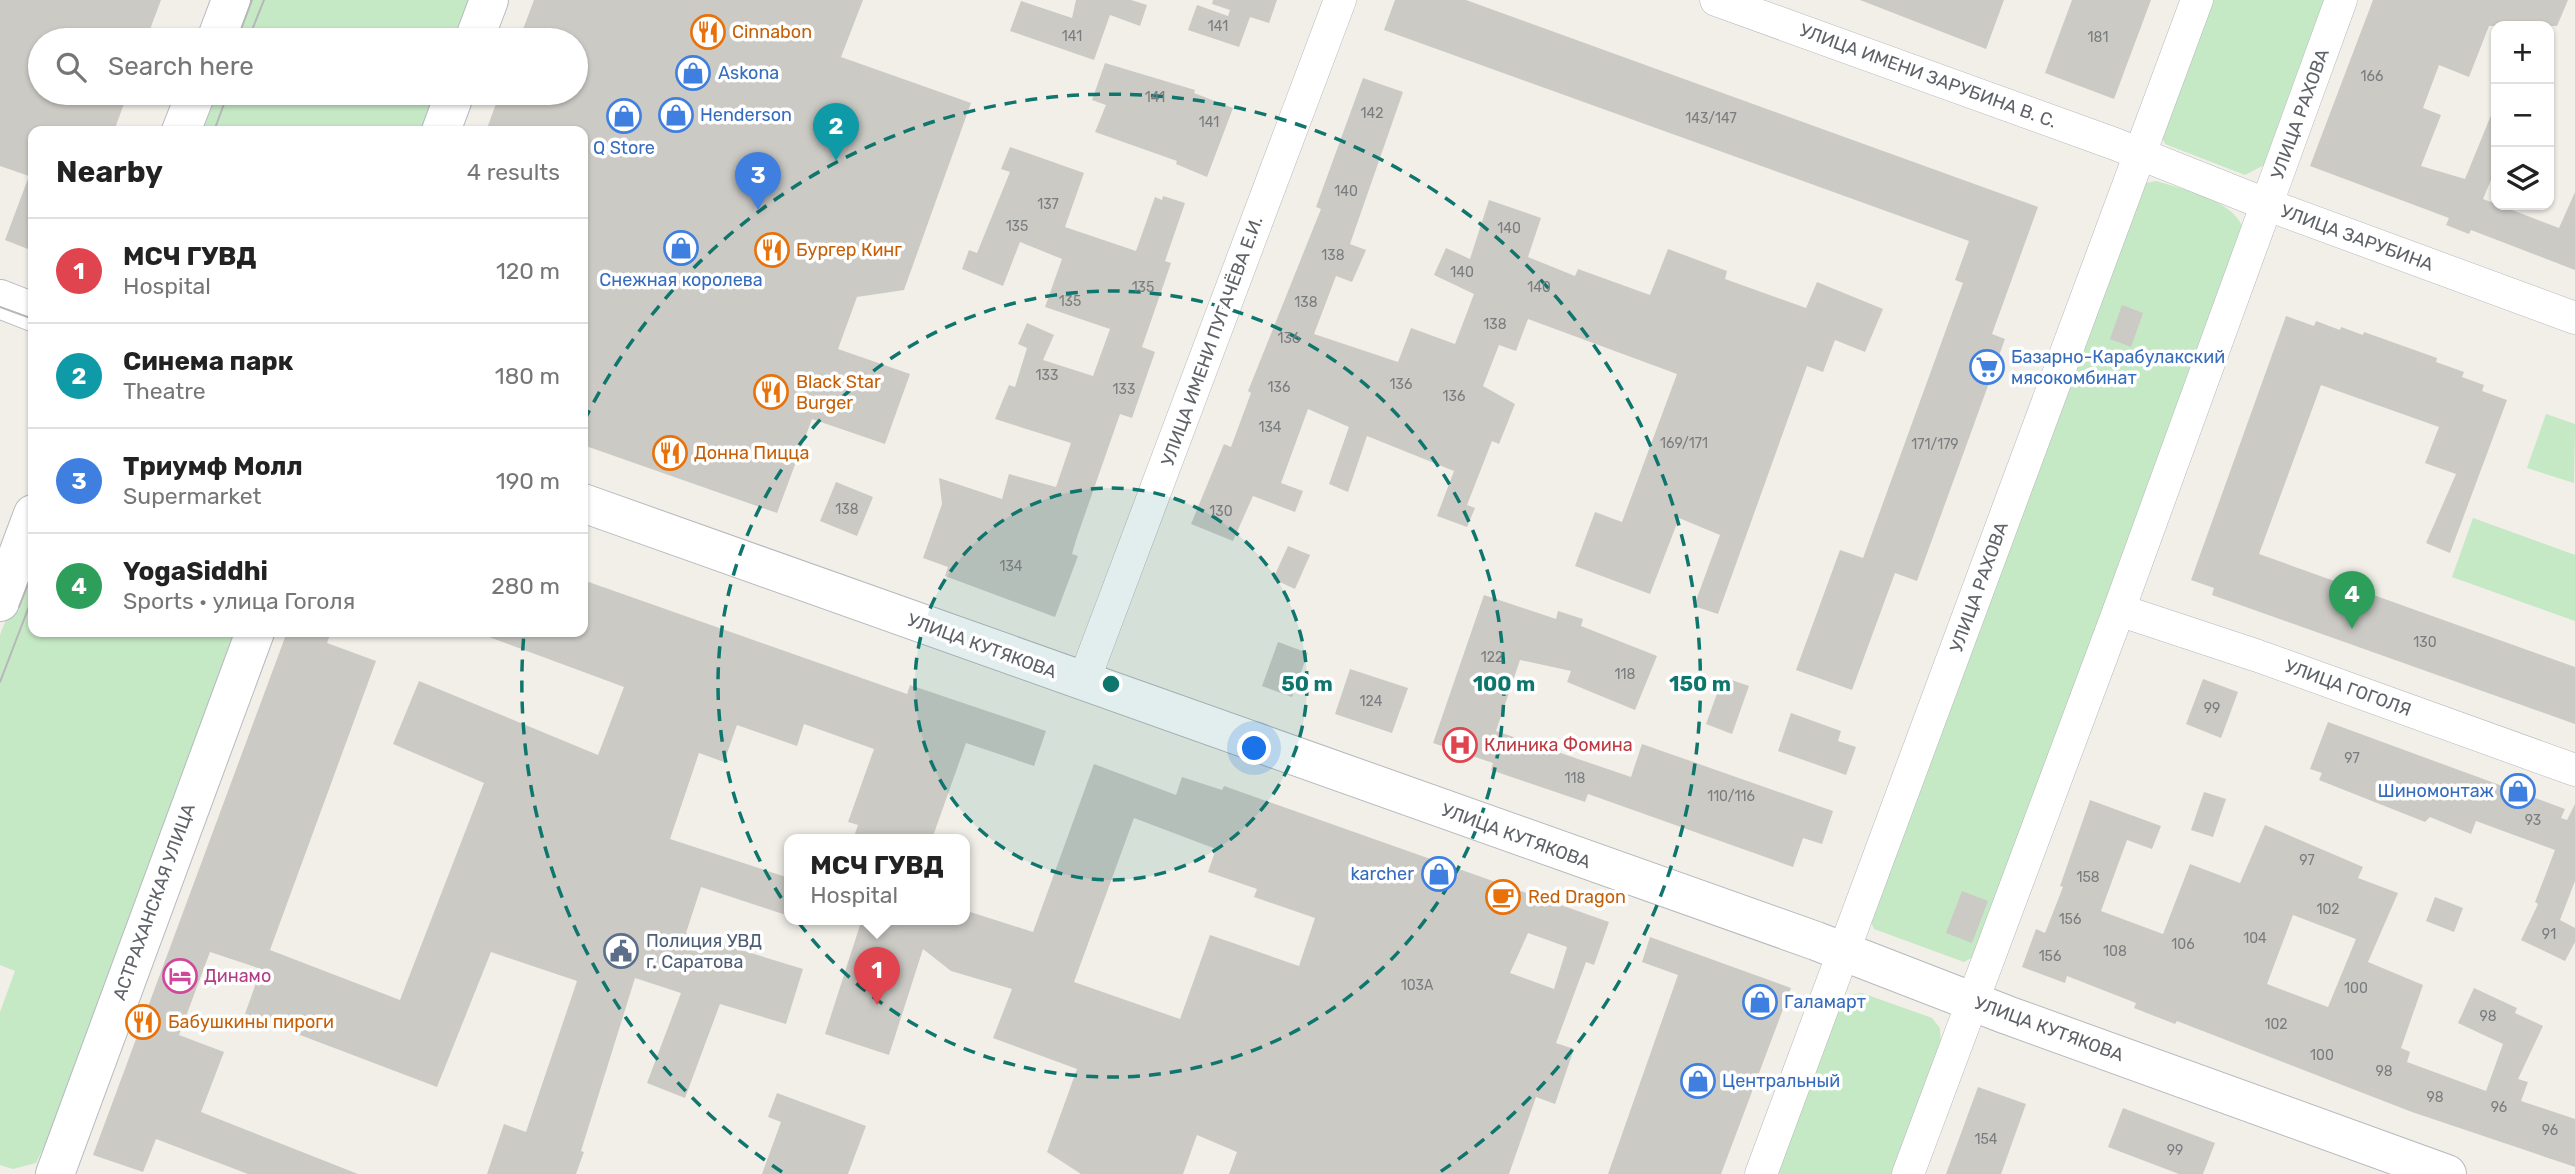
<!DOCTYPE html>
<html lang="en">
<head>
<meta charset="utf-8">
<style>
  :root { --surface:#fff; --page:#f2f2f2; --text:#222; --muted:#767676; --line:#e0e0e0; --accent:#ea4335 }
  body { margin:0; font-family:Rubik,sans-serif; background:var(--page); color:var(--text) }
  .controls { position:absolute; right:21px; top:21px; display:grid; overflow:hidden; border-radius:14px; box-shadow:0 2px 5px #0004 }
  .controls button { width:63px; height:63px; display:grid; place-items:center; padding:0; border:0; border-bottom:2px solid var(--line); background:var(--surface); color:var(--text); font:35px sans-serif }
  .you { position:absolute; left:1255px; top:749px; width:24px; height:24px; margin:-18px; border:5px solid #fff; border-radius:50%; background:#1a73e8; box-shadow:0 0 0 10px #1a73e833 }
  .badge { display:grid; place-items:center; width:46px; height:46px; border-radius:50%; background:var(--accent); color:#fff; font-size:23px; font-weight:700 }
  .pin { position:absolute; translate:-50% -58px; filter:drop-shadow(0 2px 4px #0008) }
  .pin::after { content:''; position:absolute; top:37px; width:24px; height:21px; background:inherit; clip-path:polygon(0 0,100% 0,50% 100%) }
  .popup { position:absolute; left:784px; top:834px; width:186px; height:91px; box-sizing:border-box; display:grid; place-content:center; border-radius:14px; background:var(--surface); filter:drop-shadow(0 2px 5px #0005); font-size:23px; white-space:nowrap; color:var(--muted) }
  .popup b { font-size:26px; color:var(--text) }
  .popup::after { content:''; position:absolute; left:50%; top:100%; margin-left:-14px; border:14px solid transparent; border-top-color:var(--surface) }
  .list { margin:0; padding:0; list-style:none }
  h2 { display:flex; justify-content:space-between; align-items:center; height:91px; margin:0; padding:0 28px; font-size:30px }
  h2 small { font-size:23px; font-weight:400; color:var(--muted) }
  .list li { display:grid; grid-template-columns:46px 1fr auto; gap:21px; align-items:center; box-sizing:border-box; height:105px; padding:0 28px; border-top:2px solid var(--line) }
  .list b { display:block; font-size:26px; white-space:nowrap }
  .list p { margin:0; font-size:23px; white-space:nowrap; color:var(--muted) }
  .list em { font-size:23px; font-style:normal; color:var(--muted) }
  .icon { flex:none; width:38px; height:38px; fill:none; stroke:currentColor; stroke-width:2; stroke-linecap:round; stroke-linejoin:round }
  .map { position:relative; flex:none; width:2575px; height:1174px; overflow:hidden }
  .search { position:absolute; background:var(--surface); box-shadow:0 2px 5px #0004; left:28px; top:28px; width:560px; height:77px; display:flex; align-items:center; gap:18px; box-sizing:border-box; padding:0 24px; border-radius:38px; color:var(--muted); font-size:26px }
  .panel { position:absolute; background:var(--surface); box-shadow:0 2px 5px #0004; left:28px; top:126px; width:560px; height:511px; border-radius:14px }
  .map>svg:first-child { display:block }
  .green { fill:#c5e8c5 }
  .building { fill:#cccac5; fill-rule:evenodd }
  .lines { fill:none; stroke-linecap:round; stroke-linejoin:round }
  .minor-casing { stroke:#b5b8bc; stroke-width:33 }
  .tertiary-casing { stroke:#b5b8bc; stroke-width:40 }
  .secondary-casing { stroke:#b6babf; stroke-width:40 }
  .minor { stroke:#fff; stroke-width:32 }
  .tertiary { stroke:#fff; stroke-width:38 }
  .secondary { stroke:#fff; stroke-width:38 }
  .tram { stroke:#b6b7b8; stroke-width:2 }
  .ring { fill:none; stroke:#0f766e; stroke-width:3.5; stroke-dasharray:12 9 }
  .labels { text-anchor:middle; stroke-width:7; stroke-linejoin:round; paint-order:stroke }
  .number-label { font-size:14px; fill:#7a7d7f }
  .food-label { font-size:18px; fill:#c56008; stroke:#fff; text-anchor:start }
  .shop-label { font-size:18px; fill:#366cbe; stroke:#fff; text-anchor:start }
  .street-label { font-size:18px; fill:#5f6368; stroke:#fff }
  .health-label { font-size:18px; fill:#be3a42; stroke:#fff; text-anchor:start }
  .service-label { font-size:18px; fill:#4e5e75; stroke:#fff; text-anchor:start }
  .hotel-label { font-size:18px; fill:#b23c85; stroke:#fff; text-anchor:start }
  .centre { fill:#0f766e; stroke:#fff; stroke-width:3.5 }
  .ring-label { font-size:21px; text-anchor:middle; font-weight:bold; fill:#0f766e; stroke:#fff; stroke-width:7; stroke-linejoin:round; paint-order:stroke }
</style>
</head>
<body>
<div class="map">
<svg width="2575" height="1174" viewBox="0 0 2575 1174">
  <rect width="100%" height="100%" fill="#f1efe8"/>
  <g class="green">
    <path d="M247,0H471L456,40H232Z"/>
    <path d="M2210,0H2324L2264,165L2245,175L2165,144L2162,137Z"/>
    <path d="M212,93H437L423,131H198Z"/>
    <path d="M2156,181C2185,190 2240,201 2245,235L1973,957L1964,962L1874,929L1869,917L2146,183Z"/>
    <path d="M2546,414L2575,424L2574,483L2527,468Z"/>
    <path d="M2473,518L2575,555V621L2452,577Z"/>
    <path d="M33,550V632H236L50,1134L36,1163L13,1169L0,1165V1012L15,971L0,965V635Z"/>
    <path d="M1862,993L1932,1018L1940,1028L1941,1044L1892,1174H1778L1840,1004L1848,995Z"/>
  </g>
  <g class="building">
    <path d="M0,0H161L146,40H40V93H128L114,131H33V251L5,240L29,176L0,166Z"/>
    <path d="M534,0H863L841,57L971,103L904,290L857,297L838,349L910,374L885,444L812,419L777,513L583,445V131H486L500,93H576V40H519Z"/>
    <path d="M1076,0H1131L1147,5L1140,26L1110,15L1094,60L1010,31L1021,1L1072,18Z"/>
    <path d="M1213,0H1277L1269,23L1250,17L1239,47L1188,30L1197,5L1228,16L1230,10L1212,4Z"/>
    <path d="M1395,0H1466L2038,207L1992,334L2005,339L1917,581L1895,573L1852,690L1796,670L1840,550L1863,558L1963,283L1955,280L1969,241L1384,30Z"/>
    <path d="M1860,0H2004L1986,49Z"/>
    <path d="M2072,0H2151L2114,99L2045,73Z"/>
    <path d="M2373,0H2568L2557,26H2489L2469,77L2439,65L2423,108L2441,115L2421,166L2465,179L2496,103V168L2483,199L2559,228L2575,192V270L2471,230L2469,234L2446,225L2449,218L2310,166Z"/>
    <path d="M1105,63L1195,90L1194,93L1233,108L1207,177L1176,164L1177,161L1095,132L1106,105L1092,100Z"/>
    <path d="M1363,78L1403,92L1350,244L1366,250L1352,282L1336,276L1314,334L1398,362L1411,328L1455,344L1474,294L1434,275L1446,248L1470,259L1489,200L1541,218L1528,257L1575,276L1578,269L1650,295L1668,249L1727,271L1725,279L1806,308L1817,282L1883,309L1865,352L1835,340L1823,372L1807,366L1718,614L1694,606L1720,535L1679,518L1650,594L1575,566L1595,512L1622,522L1677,374L1528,319L1516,351L1499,345L1483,386L1515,404L1499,444L1492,441L1467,505L1475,508L1467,527L1437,516L1454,471L1367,436L1348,492L1329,484L1349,427L1308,409L1281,483L1303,491L1295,512L1253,496L1233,541L1191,524L1224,444L1231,447L1251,393L1248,391L1321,209L1316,207Z"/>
    <path d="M1010,147L1084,173L1065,227L1136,251L1155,197L1162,200L1163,196L1185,203L1165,261L1171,263L1142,347L1155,352L1132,418L1120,414L1077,537L1072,554L1078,556L1055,617L945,576L948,567L923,558L942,504L939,478L1002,499L1009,474L1056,487L1071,443L995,419L1009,385L1015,387L1027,348L1018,344L1027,323L1054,335L1043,360L1093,376L1110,329L1045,307L1062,259L1020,242L1003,286L962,269L969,250L977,253L1010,172L1001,169Z"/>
    <path d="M2122,305L2143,313L2131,347L2110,339Z"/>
    <path d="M2286,316L2314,326L2316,321L2340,330L2341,327L2363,335L2364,332L2437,358L2436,362L2464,372L2462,377L2484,385L2482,391L2507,400L2450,553L2426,543L2456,474L2425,463L2439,427L2321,385L2259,554L2575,667V724L2212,595L2214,588L2191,580Z"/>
    <path d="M836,482L873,497L857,536L820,521Z"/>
    <path d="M1288,546L1310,555L1295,589L1273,579Z"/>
    <path d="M583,580L907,694L910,685L1046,731L1034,766L966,743L932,839H853L858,825L848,822L874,749L804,724L797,746L737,725L724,762L699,753L670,839L789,878V916L701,887L686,933L803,969L786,1024L720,1004L685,1098L647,1083L681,993L635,978L581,1151L584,1152L576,1174H487L504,1124L526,1132L577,981L491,952L437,1087L245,1014L261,969L210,952L179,1035L224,1052L201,1112L358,1174H248L156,1139L143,1172L93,1155L287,632H331L327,643L376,661L270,950L400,1000L484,783L393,744L419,681L598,755L624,687L481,634L583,632Z"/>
    <path d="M1484,595L1556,619L1558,611L1583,619L1581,626L1657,656L1635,710L1567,682L1571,671L1520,660L1496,731L1631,777L1642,744L1833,811L1822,844L1803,838L1793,867L1588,794L1585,802L1491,770L1493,763L1433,743Z"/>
    <path d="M1278,642L1308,653L1292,697L1262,686Z"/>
    <path d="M1350,669L1408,688L1392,733L1335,714Z"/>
    <path d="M1723,677L1749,686L1732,734L1706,724Z"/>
    <path d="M2203,679L2238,692L2221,738L2186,724Z"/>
    <path d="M1791,713L1841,731L1838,741L1856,747L1846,775L1778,751Z"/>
    <path d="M2328,722L2565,809L2561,818L2567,820L2575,804V881L2560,920L2575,928V942L2565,961L2521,940L2538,904L2535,902L2555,850L2476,821L2471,834L2430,817L2425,822L2319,780L2322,773L2310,769Z"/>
    <path d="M1094,764L1176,795L1182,777L1222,790L1224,786L1609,922L1594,965L1586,962L1556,1043L1574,1049L1555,1104L1536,1097L1509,1174H1229L1237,1152L1197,1135L1183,1174H1081L1047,1152L1077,1069L993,1038L1012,989L951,971L923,949L889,1055L825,1034L862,919H964V910L1033,932ZM1134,818L1216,849L1208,872L1257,889L1254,897L1315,918L1299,966L1210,935L1180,1019L1074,982ZM1528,933L1567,947L1554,989L1510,973Z"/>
    <path d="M2204,792L2226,799L2213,837L2191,830Z"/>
    <path d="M2090,800L2161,826L2152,849L2127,840L2101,911L2163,934L2190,864L2240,883L2265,825L2363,867L2358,878L2398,893L2368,962L2423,985L2401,1048L2410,1052L2407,1062L2486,1091L2503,1044L2458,1023L2474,988L2517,1008L2515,1013L2543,1026L2518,1079L2528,1082L2521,1101L2575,1119V1167L2412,1112L2177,1021L2175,1024L2134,1008L2136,1003L2067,976L2065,983L2022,967L2036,929L2045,933L2063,887L2060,886ZM2293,915L2356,939L2328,1007L2267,984Z"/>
    <path d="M1962,891L1988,901L1972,943L1946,933Z"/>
    <path d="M2435,897L2463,908L2454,932L2426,921Z"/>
    <path d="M1650,937L1791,988L1721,1174H1608L1678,975L1642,962Z"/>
    <path d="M1978,1087L2026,1104L2001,1174H1946Z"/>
    <path d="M777,1093L866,1126L848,1174H762L781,1122L768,1117Z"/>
    <path d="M2123,1108L2215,1143L2203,1174H2179L2108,1147Z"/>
  </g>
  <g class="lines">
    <g class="minor-casing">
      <g id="minor">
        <path d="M1716,0L2115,144L2268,205L2575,318"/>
        <path d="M2119,610L2258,656L2575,770"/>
        <path d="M1083,683L1340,0"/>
        <path d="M1761,1174L2197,0"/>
        <path d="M1908,1174L2119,610L2341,0"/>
      </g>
    </g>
    <g class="tertiary-casing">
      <g id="tertiary">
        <path d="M0,299L33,312"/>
        <path d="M583,503L1816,941L2007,1015L2447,1174"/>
      </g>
    </g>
    <g class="secondary-casing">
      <g id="secondary">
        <path d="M216,40L231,0"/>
        <path d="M474,40L489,0"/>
        <path d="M181,131L196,93"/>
        <path d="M441,131L455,93"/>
        <path d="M0,602L33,514"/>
        <path d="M55,1174L255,632"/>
      </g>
    </g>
    <use href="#minor" class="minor"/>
    <use href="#tertiary" class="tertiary"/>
    <use href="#secondary" class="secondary"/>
    <g class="tram">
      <path d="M237,40L252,0"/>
      <path d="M248,40L264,0"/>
      <path d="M214,131L228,93"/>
      <path d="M0,307L33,319"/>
      <path d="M19,607L33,571"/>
      <path d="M0,682L33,596"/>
    </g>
  </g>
  <circle cx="1111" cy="684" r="196" fill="#0f766e" fill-opacity=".12"/>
  <g class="ring">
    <circle cx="1111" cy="684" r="196"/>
    <circle cx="1111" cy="684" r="393"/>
    <path d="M782 1172A589 589 0 0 1 524 633M584 421A589 589 0 1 1 1440 1172"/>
  </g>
  <defs>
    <g id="restaurant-ring" transform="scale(1.75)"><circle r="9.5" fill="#fff" stroke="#e8710a" stroke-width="1.5"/><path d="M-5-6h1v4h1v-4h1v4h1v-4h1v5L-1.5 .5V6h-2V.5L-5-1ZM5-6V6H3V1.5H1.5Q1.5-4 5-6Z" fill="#e8710a"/></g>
    <g id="shop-ring" transform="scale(1.75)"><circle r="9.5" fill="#fff" stroke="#3f7fe0" stroke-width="1.5"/><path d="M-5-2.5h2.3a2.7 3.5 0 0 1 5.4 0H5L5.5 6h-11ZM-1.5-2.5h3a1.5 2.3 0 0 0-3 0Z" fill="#3f7fe0"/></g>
    <g id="supermarket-ring" transform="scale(1.75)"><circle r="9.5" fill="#fff" stroke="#3f7fe0" stroke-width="1.5"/><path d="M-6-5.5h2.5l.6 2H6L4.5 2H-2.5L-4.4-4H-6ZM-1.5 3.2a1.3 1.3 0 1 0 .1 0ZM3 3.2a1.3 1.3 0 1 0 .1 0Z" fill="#3f7fe0"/></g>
    <g id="hospital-ring" transform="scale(1.75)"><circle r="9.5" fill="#fff" stroke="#e0444e" stroke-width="1.5"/><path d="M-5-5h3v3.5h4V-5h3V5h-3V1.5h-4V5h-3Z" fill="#e0444e"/></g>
    <g id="cafe-ring" transform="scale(1.75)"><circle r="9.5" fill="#fff" stroke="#e8710a" stroke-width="1.5"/><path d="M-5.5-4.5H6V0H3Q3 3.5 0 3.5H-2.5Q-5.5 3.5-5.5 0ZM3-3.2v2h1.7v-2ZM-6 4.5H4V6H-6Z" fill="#e8710a"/></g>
    <g id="civic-ring" transform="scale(1.75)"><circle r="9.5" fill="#fff" stroke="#5c6f8a" stroke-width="1.5"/><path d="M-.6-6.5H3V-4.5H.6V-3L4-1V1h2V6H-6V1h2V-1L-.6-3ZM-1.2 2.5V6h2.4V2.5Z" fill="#5c6f8a"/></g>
    <g id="hotel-ring" transform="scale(1.75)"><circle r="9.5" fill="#fff" stroke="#d1479c" stroke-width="1.5"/><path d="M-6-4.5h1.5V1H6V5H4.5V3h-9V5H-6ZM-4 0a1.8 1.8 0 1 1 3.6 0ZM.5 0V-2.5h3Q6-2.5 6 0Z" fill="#d1479c"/></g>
  </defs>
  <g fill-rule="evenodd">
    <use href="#restaurant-ring" x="708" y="32"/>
    <use href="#shop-ring" x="693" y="73"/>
    <use href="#shop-ring" x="676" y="115"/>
    <use href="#shop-ring" x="624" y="116"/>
    <use href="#shop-ring" x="681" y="248"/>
    <use href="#restaurant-ring" x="772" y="250"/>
    <use href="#supermarket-ring" x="1987" y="367"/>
    <use href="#restaurant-ring" x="771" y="392"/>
    <use href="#restaurant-ring" x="670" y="453"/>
    <use href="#hospital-ring" x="1460" y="745"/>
    <use href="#shop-ring" x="2518" y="791"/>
    <use href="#shop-ring" x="1439" y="874"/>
    <use href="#cafe-ring" x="1503" y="897"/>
    <use href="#civic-ring" x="621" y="951"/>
    <use href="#hotel-ring" x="180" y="976"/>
    <use href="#shop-ring" x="1760" y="1002"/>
    <use href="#restaurant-ring" x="143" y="1022"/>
    <use href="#shop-ring" x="1698" y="1081"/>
  </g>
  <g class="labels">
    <g class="number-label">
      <text x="1218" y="31">141</text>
      <text x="1072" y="41">141</text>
      <text x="2098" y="42">181</text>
      <text x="2372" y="81">166</text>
      <text x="1155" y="102">141</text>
      <text x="1372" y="118">142</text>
      <text x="1711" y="123">143/147</text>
      <text x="1209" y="127">141</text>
      <text x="1346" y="196">140</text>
      <text x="1048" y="209">137</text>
      <text x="1017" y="231">135</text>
      <text x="1509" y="233">140</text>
      <text x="1333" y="260">138</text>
      <text x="1462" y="277">140</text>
      <text x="1143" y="292">135</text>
      <text x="1539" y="292">140</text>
      <text x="1070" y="306">135</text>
      <text x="1306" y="307">138</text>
      <text x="1495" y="329">138</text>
      <text x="1289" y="343">136</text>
      <text x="1047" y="380">133</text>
      <text x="1401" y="389">136</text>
      <text x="1279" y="392">136</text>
      <text x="1124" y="394">133</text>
      <text x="1454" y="401">136</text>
      <text x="1270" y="432">134</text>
      <text x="1684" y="448">169/171</text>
      <text x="1935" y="449">171/179</text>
      <text x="847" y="514">138</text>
      <text x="1221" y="516">130</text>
      <text x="1011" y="571">134</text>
      <text x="2425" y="647">130</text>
      <text x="1492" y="662">122</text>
      <text x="1625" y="679">118</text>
      <text x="1371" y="706">124</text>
      <text x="2212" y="713">99</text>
      <text x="2352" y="763">97</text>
      <text x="1575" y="783">118</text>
      <text x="1731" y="801">110/116</text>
      <text x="2533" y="825">93</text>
      <text x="2307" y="865">97</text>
      <text x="2088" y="882">158</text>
      <text x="2328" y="914">102</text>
      <text x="2070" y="924">156</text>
      <text x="2549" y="939">91</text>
      <text x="2255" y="943">104</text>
      <text x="2183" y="949">106</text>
      <text x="2115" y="956">108</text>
      <text x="2050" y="961">156</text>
      <text x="1417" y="990">103А</text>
      <text x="2356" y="993">100</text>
      <text x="2488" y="1021">98</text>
      <text x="2276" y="1029">102</text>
      <text x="2322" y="1060">100</text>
      <text x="2384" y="1076">98</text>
      <text x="2435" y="1102">98</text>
      <text x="2499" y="1112">96</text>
      <text x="2550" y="1135">96</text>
      <text x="1986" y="1144">154</text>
      <text x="2175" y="1155">99</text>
    </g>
    <g class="food-label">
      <text x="732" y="38">Cinnabon</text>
      <text x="796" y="256">Бургер Кинг</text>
      <text x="796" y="388">Black Star<tspan x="796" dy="21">Burger</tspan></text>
      <text x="694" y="459">Донна Пицца</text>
      <text x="1528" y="903">Red Dragon</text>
      <text x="168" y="1028">Бабушкины пироги</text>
    </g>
    <g class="shop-label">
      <text x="718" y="79">Askona</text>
      <text x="700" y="121">Henderson</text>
      <text x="624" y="154" text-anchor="middle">Q Store</text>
      <text x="681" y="286" text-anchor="middle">Снежная королева</text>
      <text x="2011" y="363">Базарно-Карабулакский<tspan x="2011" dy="21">мясокомбинат</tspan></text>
      <text x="2494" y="797" text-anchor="end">Шиномонтаж</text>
      <text x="1414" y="880" text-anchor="end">karcher</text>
      <text x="1784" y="1008">Галамарт</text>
      <text x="1722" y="1087">Центральный</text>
    </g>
    <g class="street-label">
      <text transform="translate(1928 76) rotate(20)" y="6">УЛИЦА ИМЕНИ ЗАРУБИНА В. С.</text>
      <text transform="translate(2300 114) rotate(-70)" y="6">УЛИЦА РАХОВА</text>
      <text transform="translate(2357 238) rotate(20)" y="6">УЛИЦА ЗАРУБИНА</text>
      <text transform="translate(1212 341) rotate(-70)" y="6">УЛИЦА ИМЕНИ ПУГАЧЁВА Е.И.</text>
      <text transform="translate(1979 587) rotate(-70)" y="6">УЛИЦА РАХОВА</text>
      <text transform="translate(982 646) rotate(20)" y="6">УЛИЦА КУТЯКОВА</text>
      <text transform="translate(2348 688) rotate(20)" y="6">УЛИЦА ГОГОЛЯ</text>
      <text transform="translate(1516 836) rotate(20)" y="6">УЛИЦА КУТЯКОВА</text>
      <text transform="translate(154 902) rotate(-70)" y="6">АСТРАХАНСКАЯ УЛИЦА</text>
      <text transform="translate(2049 1029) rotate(20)" y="6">УЛИЦА КУТЯКОВА</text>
    </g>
    <g class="health-label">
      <text x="1484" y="751">Клиника Фомина</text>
    </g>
    <g class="service-label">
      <text x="646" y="947">Полиция УВД<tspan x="646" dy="21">г. Саратова</tspan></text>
    </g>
    <g class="hotel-label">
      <text x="204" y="982">Динамо</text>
    </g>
  </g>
  <circle cx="1111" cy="684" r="10" class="centre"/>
  <g class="ring-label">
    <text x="1307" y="691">50 m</text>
    <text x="1504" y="691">100 m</text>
    <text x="1700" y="691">150 m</text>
  </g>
</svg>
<div class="controls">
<button>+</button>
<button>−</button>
<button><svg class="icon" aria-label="layers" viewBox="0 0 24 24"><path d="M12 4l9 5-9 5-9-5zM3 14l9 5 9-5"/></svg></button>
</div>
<div class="you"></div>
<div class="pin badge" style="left:877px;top:1005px;background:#e0444e">1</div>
<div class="popup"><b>МСЧ ГУВД</b>Hospital</div>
<div class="pin badge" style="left:836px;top:161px;background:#0f9aa8">2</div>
<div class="pin badge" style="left:758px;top:210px;background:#3f7fe0">3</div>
<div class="pin badge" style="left:2352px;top:629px;background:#2e9e5b">4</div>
<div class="search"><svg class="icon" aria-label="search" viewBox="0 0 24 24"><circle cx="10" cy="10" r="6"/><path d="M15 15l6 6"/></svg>Search here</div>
<section class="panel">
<h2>Nearby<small>4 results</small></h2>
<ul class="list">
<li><span class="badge" style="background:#e0444e">1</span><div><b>МСЧ ГУВД</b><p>Hospital</p></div><em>120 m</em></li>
<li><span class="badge" style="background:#0f9aa8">2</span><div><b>Синема парк</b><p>Theatre</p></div><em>180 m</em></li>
<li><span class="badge" style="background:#3f7fe0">3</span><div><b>Триумф Молл</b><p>Supermarket</p></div><em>190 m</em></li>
<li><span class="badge" style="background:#2e9e5b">4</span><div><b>YogaSiddhi</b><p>Sports · улица Гоголя</p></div><em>280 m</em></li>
</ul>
</section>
</div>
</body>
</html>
